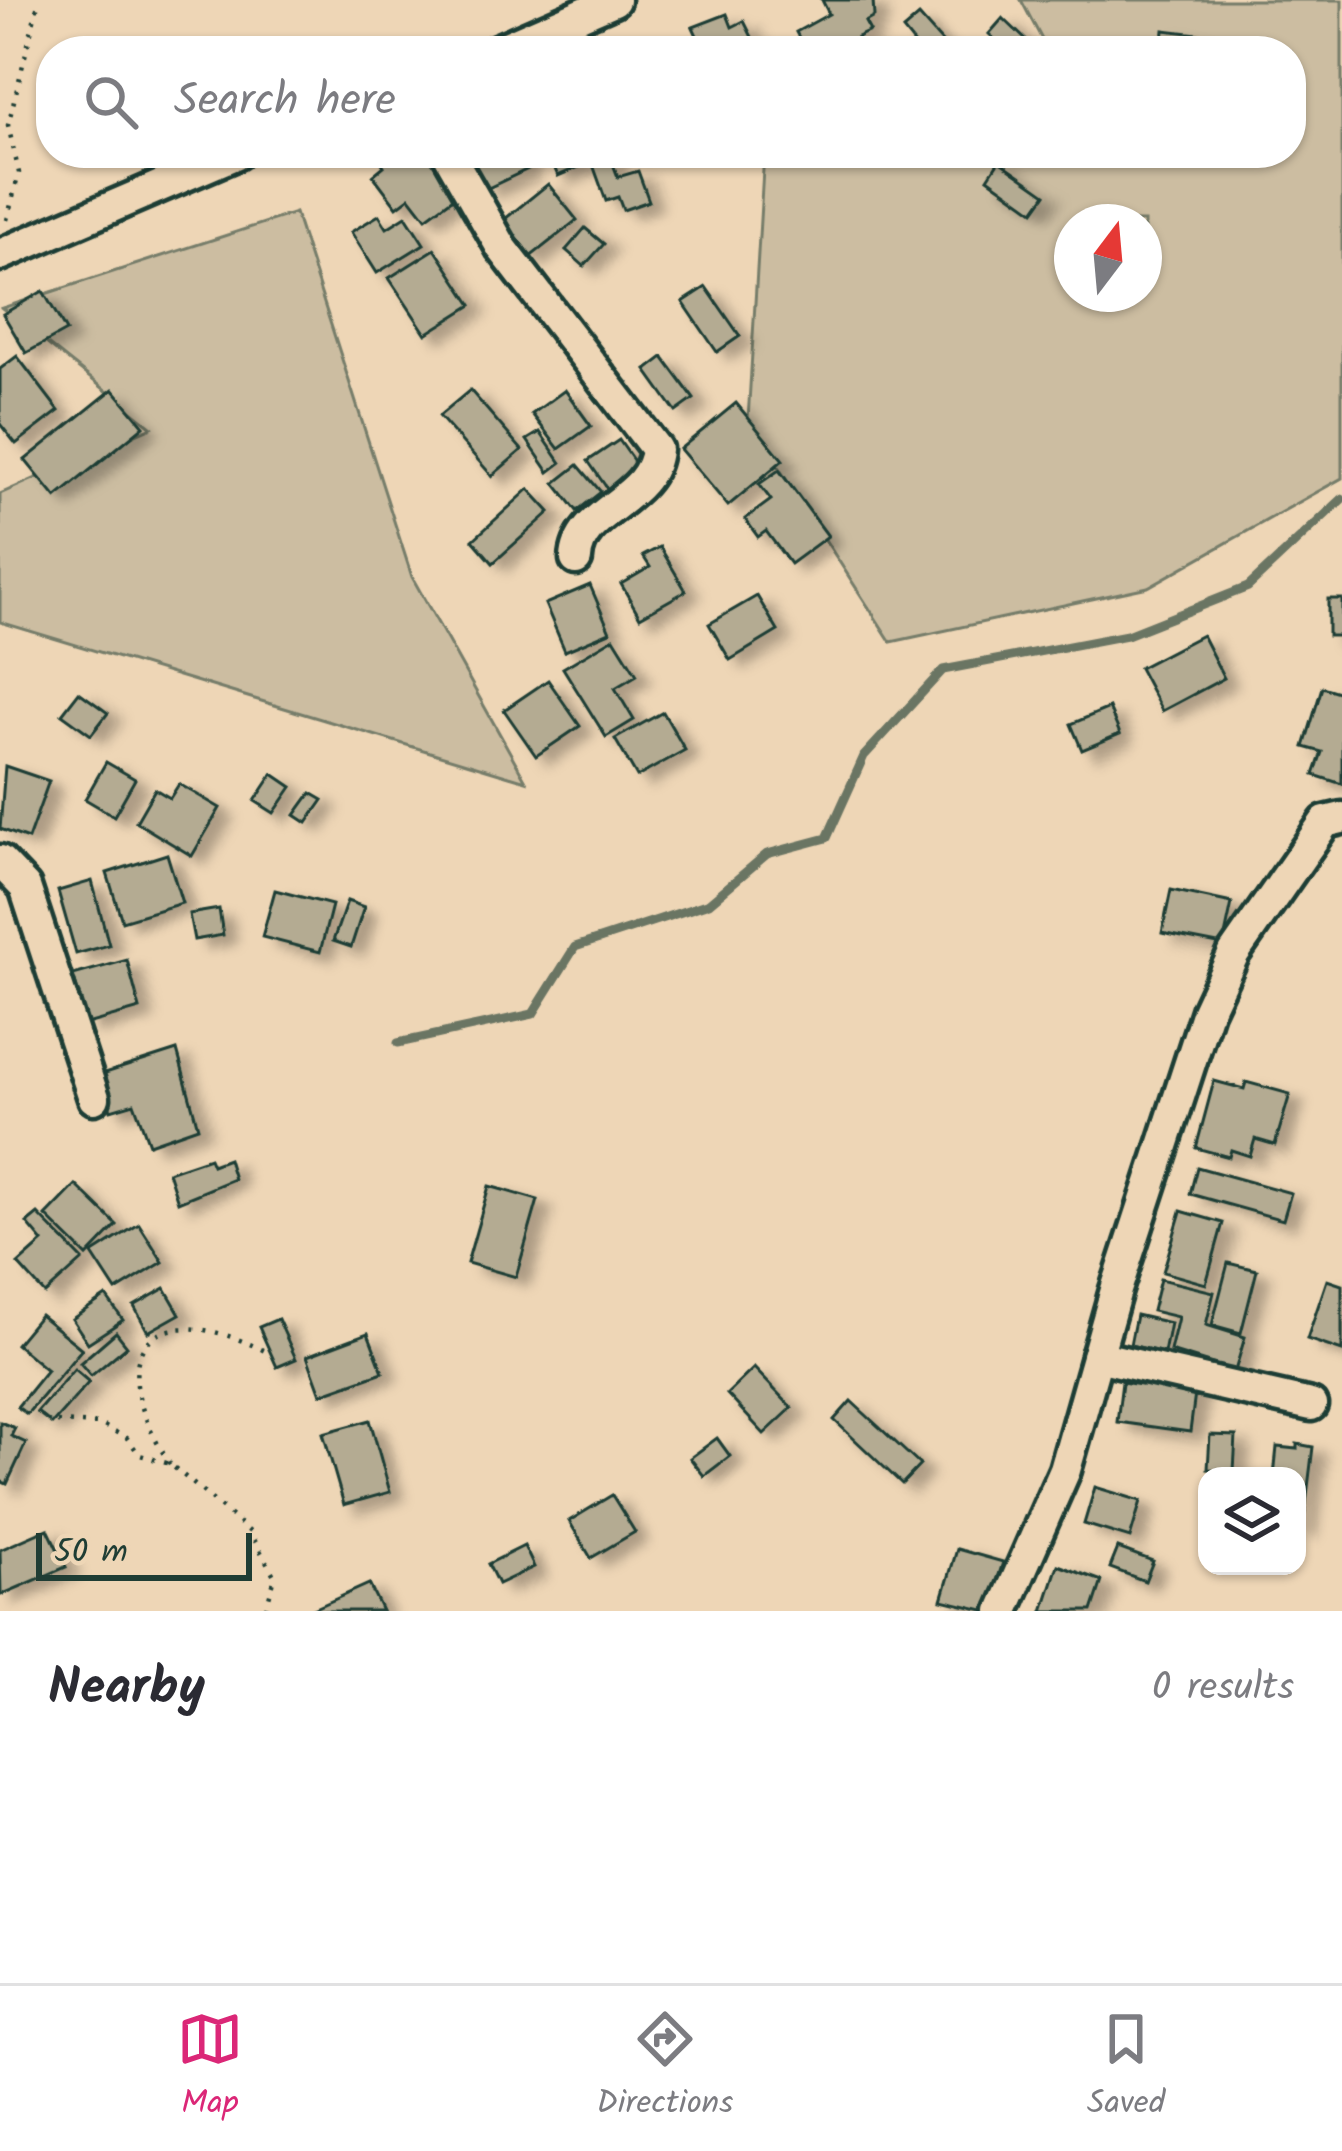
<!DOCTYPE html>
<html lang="en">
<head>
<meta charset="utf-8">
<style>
  :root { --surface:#fff; --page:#f2f2f3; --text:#2b2b33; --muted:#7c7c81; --line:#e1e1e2; --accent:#db2777 }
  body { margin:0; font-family:Kalam,sans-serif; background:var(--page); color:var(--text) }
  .controls { position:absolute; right:36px; bottom:36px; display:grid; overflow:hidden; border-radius:24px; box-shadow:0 3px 9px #0004 }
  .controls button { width:108px; height:108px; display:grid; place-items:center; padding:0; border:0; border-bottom:3px solid var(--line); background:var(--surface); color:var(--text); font:60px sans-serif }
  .compass { position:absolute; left:1054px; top:204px; width:108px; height:108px; border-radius:50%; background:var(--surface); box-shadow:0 3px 9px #0004; rotate:16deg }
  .scale { position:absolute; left:36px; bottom:30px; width:216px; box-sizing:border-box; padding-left:12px; border:6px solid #1f3d34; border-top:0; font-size:33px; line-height:42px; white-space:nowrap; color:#1f3d34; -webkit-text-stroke:9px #eed6b6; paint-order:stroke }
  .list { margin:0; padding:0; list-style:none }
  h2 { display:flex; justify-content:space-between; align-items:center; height:156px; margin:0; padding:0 48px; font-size:51px }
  h2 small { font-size:39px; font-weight:400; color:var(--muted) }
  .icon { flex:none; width:66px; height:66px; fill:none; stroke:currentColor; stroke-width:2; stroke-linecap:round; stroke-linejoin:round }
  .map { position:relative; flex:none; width:1342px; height:1611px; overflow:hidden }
  .search { position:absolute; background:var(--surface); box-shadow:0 3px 9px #0004; left:36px; right:36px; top:36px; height:132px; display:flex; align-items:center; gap:30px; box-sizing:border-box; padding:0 42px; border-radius:48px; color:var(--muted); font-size:45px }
  .sheet { height:372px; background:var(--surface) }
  nav { display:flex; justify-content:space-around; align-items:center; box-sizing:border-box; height:168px; border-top:3px solid var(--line); background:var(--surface); font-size:33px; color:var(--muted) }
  nav a { display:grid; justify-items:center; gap:6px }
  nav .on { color:var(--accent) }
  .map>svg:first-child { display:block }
  .green { fill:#ccbda1; stroke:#767d6a; stroke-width:3; fill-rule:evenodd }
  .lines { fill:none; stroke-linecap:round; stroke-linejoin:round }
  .stream { stroke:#6a7563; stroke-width:9 }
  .building { fill:#b4ab92; stroke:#1f3d34; stroke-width:3; filter:url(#shadow) }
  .minor-casing { stroke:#1f3d34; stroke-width:39 }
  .path { stroke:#1f3d34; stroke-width:4.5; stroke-dasharray:3 9; stroke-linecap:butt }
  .minor { stroke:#eed6b6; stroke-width:30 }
</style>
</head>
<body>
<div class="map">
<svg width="1342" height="1611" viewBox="0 0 1342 1611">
  <defs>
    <filter id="shadow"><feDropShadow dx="13" dy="8" stdDeviation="6" flood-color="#0004"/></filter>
  </defs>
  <rect width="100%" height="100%" fill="#eed6b6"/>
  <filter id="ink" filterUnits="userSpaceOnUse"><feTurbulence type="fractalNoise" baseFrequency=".00833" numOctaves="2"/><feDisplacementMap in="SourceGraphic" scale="24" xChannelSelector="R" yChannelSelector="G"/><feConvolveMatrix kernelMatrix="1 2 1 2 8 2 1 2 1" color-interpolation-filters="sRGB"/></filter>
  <g filter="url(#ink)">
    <g class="green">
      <path d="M1021,0H1342V478L1148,587L891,642L748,420L764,153H1291V51H1048ZM1072,222H1144V294H1072Z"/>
      <path d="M295,213L412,577L526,781L0,622V494L152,427L2,308Z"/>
    </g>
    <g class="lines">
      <path class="stream" d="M398,1043L533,1014L575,947L709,903L767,854L827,838L864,756L943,670L1127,635L1248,587L1342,499"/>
    </g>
    <g class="building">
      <path d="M822,0H873L874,17L865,22L870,31L857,37L864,50L806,51L796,32L829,14Z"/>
      <path d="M727,14L732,27L744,21L759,51H681L700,42L693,27Z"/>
      <path d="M919,16L950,51H920L903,30Z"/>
      <path d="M1003,18L1029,43L1021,51H1007L989,34Z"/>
      <path d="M1164,30L1198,34L1196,51H1162Z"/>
      <path d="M389,153H435L460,193L426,218L410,197L397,207L373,175L384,166L380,160Z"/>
      <path d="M468,153H520L528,169L486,189Z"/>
      <path d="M548,153H581L586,164L558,176Z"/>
      <path d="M610,156L618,177L638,171L649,201L623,210L618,197L606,201L592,162Z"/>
      <path d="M999,161L1046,194L1034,211L988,178Z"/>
      <path d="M548,184L577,220L529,258L500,223Z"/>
      <path d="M379,215L387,228L406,216L424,244L377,273L351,232Z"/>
      <path d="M585,228L604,244L584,266L566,250Z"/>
      <path d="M435,249L472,305L426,334L389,278Z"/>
      <path d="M706,287L740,336L717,352L683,302Z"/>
      <path d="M43,291L66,331L26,353L3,314Z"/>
      <path d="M17,356L59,411L16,444L0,424V369Z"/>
      <path d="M663,357L694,399L676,412L646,370Z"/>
      <path d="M113,389L144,426L56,498L25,460Z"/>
      <path d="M470,390L522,450L492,476L439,416Z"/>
      <path d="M565,390L591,426L559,449L532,414Z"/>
      <path d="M736,403L783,460L728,506L680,449Z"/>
      <path d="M540,432L561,463L549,472L527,440Z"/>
      <path d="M619,440L640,470L609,491L588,461Z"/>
      <path d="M578,465L601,492L577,511L555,483Z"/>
      <path d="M779,470L828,536L790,564L766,531L758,537L745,519L771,500L759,484Z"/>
      <path d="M529,489L550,512L493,563L473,540Z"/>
      <path d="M660,547L686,591L640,617L621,584L650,567L643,556Z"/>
      <path d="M590,585L610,632L565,651L545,604Z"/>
      <path d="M757,596L778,631L730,660L709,624Z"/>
      <rect x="1328" y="599" width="14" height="37"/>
      <path d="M1202,635L1224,678L1162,711L1139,668Z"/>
      <path d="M614,638L637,675L615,688L634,720L606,737L563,668Z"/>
      <path d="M548,680L580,726L536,756L504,710Z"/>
      <path d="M1322,687L1342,693V784L1314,775L1322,752L1304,747Z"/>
      <path d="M79,692L108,713L91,735L62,714Z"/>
      <path d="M1109,708L1120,734L1082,750L1071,724Z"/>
      <path d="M663,712L685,750L637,777L615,739Z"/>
      <path d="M106,762L135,779L114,816L85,799Z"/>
      <path d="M5,766L49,781L28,839L0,829Z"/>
      <path d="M273,774L292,787L274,813L255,801Z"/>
      <path d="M179,784L220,808L192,856L136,822L155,789L170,798Z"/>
      <path d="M311,793L323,800L307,823L295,815Z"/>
      <path d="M167,854L182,903L122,921L107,873Z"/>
      <path d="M92,881L109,945L76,954L58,891Z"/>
      <path d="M275,890L332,905L320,952L262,937Z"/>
      <path d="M1171,890L1232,903L1223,945L1162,933Z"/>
      <path d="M347,901L364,907L351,947L333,941Z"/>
      <path d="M219,909L223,935L194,940L189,914Z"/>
      <path d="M127,960L140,1009L87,1024L73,975Z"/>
      <path d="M177,1050L198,1127L149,1144L134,1103L111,1110L99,1075Z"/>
      <path d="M1214,1081L1244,1089L1246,1082L1290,1094L1275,1145L1255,1139L1250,1156L1231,1150L1229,1157L1196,1148Z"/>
      <path d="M209,1158L212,1165L228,1159L234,1179L178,1202L168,1172Z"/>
      <path d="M1197,1167L1291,1193L1283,1220L1190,1194Z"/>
      <path d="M76,1185L117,1225L87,1256L46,1216Z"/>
      <path d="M489,1186L538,1200L516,1277L467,1263Z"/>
      <path d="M1181,1211L1223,1223L1206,1284L1163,1272Z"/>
      <path d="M38,1214L83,1260L45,1294L18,1264L43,1242L27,1223Z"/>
      <path d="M139,1224L163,1262L116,1291L92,1254Z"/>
      <path d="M1228,1263L1257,1270L1241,1333L1212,1325Z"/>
      <path d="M1160,1279L1214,1292L1206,1325L1245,1337L1235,1371L1170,1351L1178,1317L1152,1311Z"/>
      <path d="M1327,1280L1342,1285V1351L1307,1339Z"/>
      <path d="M165,1288L180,1314L148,1332L134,1306Z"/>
      <path d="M106,1296L123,1320L88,1343L72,1319Z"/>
      <path d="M40,1315L82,1349L27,1414L17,1407L47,1370L16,1344Z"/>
      <path d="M1136,1315L1170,1323L1164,1353L1130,1345Z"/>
      <path d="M278,1319L296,1359L277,1367L259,1327Z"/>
      <path d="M116,1332L127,1346L91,1376L80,1363Z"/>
      <path d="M368,1333L383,1372L321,1394L307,1356Z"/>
      <path d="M754,1368L792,1408L764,1434L727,1394Z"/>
      <path d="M74,1369L89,1382L52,1424L37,1412Z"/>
      <path d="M1143,1369L1196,1386L1190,1432L1117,1422L1122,1382L1141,1385Z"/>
      <path d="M851,1401L920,1465L902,1484L834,1420Z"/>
      <path d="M370,1420L390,1492L344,1505L323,1433Z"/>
      <path d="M0,1422L15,1428L11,1436L26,1443L7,1484L0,1481Z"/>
      <path d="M1210,1435L1236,1436L1234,1471L1208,1469Z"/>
      <path d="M717,1438L730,1456L704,1476L690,1458Z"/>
      <path d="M1297,1444L1313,1447L1303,1528L1297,1527V1476H1274L1277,1447L1297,1449Z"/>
      <path d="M1095,1487L1141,1501L1130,1538L1084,1524Z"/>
      <path d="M612,1495L635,1532L591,1558L569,1521Z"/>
      <path d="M48,1529L66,1567L1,1595L0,1550Z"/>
      <path d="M524,1546L534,1567L498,1584L488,1564Z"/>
      <path d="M1118,1548L1153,1561L1145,1581L1110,1568Z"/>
      <path d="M957,1549L1003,1562L988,1611L942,1600Z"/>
      <path d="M1058,1565L1102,1581L1092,1611H1043Z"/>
      <path d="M369,1584L382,1611H309Z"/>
    </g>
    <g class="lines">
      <g class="minor-casing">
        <g id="minor">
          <path d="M497,51L614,0"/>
          <path d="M448,153L502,248L656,449C652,502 578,509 576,559"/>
          <path d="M0,255L237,153"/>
          <path d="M0,861L25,887L94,1098"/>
          <path d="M1097,1356L1311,1405"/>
          <path d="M1003,1611L1065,1470L1116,1290L1207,1011L1234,953L1325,822L1342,818"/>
        </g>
      </g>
      <g class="path">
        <path d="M7,220L19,173L8,125L39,0"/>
        <path d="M57,1422L100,1424L127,1438L140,1455L170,1464L250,1532L275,1577L265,1611"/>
        <path d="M170,1464C99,1355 145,1292 265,1351"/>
      </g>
      <use href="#minor" class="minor"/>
    </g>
  </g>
</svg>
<div class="controls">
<button><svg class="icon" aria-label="layers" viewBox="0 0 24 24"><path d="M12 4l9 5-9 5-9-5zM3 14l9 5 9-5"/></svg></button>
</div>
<svg class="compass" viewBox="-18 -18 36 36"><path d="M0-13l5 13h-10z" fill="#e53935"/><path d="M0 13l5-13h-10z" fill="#7c7c81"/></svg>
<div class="scale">50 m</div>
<div class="search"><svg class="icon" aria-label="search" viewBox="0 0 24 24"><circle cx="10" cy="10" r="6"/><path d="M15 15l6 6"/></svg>Search here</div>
</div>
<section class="sheet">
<h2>Nearby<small>0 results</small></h2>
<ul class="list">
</ul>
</section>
<nav>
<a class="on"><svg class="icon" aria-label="map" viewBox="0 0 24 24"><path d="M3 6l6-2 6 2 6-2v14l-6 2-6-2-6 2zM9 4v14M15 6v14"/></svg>Map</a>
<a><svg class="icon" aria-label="directions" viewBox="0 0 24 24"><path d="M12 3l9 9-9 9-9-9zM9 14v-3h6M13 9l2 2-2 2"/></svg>Directions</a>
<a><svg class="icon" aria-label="saved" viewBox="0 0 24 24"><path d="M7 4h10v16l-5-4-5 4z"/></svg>Saved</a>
</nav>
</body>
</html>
